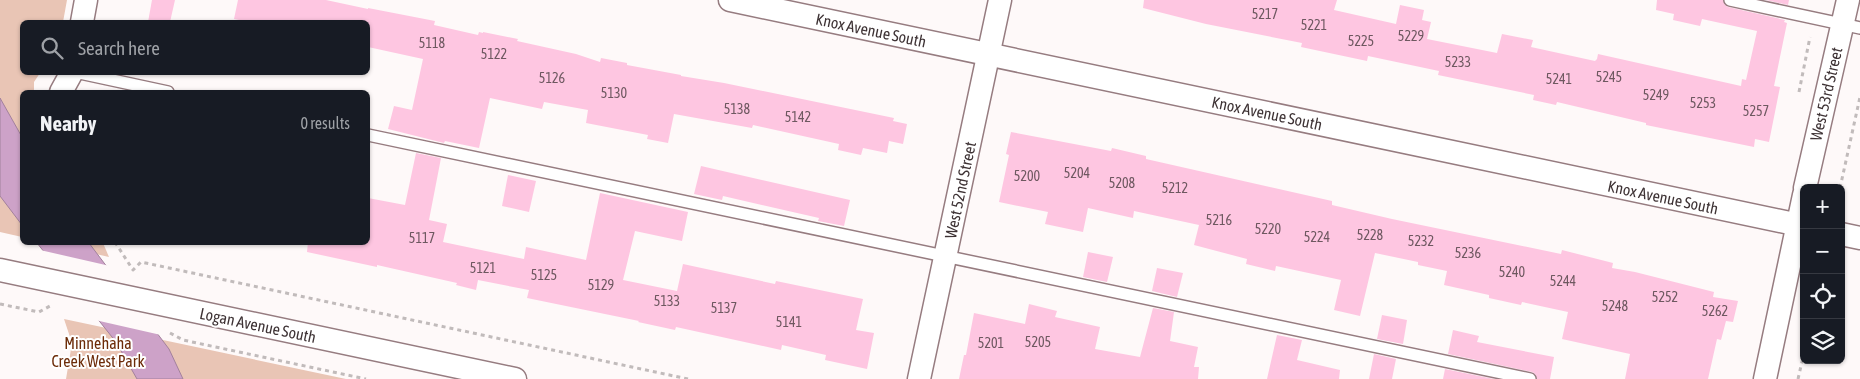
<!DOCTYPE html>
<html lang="en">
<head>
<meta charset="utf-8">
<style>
  :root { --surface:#171b24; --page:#20242c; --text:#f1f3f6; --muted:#9ea1a6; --line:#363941 }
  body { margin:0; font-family:"Asap Condensed",sans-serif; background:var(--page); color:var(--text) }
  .controls { position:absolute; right:15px; bottom:15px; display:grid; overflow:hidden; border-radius:8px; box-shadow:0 1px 4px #0004 }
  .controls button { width:45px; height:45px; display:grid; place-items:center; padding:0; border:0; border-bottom:1px solid var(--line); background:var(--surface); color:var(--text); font:25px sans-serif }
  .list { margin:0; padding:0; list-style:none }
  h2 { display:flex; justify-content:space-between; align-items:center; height:65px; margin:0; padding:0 20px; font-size:21px }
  h2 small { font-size:16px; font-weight:400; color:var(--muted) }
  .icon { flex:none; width:28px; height:28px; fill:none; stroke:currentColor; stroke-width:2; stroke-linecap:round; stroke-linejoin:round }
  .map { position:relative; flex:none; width:1860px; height:379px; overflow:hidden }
  .search { position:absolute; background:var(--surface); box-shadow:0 1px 4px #0004; left:20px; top:20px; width:350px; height:55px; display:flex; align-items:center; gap:12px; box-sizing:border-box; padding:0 18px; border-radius:8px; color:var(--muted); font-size:19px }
  .panel { position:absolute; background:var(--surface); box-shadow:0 1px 4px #0004; left:20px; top:90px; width:350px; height:155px; border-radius:8px }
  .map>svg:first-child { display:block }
  .green { fill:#e9c5b5 }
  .water { fill:#cda2c8; stroke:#a2819c }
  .pier { fill:#fef9f9 }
  .building { fill:#fec6e1 }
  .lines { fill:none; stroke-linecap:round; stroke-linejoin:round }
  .service-casing { stroke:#967c80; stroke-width:14 }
  .minor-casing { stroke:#967c80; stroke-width:25 }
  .path { stroke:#c1bbbb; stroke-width:3; stroke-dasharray:4 4; stroke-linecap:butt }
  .service { stroke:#fff; stroke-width:11 }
  .minor { stroke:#fff; stroke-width:22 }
  .labels { text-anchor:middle; stroke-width:4; stroke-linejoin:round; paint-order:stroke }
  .number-label { font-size:14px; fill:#6e5860 }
  .street-label { font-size:16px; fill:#3e3335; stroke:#fff }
  .park-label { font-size:16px; fill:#6c2b08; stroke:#fff }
</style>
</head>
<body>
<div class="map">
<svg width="1860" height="379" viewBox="0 0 1860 379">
  <rect width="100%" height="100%" fill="#fef9f9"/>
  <g class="green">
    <path d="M0,0H67L63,22H22V72L40,73L34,82V92H22V237L0,232Z"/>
    <path d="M48,243H103L109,257Z"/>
    <path d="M64,319L346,379H66L72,343Z"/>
  </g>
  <g class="water">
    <path d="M0,98L22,137V225L0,196Z"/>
    <path d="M37,243H89L169,349L183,379H137L116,342Z"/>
  </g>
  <path class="pier" d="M40,250L110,266L161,335L95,320Z"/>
  <g class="building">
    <path d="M152,0H175L170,22H148Z"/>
    <path d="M238,0H326L368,9V8L435,21L434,25L478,35L479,32L483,33V32L518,39L517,41L576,54L600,62L601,58L627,63V65L681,75V76L724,83L894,118L893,121L907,124L903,144L889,141L887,153L863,148L861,155L838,150L839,144L753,125L752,128L674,114L668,143L647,139L648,135L586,123L588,110L544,102L542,109L490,98L479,148L445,141L444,143L388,129L394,106L412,110L423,59L368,47V22H249L234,19Z"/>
    <path d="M1144,0H1337L1334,10L1396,24L1400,5L1424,10L1422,20L1431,22L1427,39L1497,53L1502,34L1533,40L1531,47L1595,61L1597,59L1598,54L1741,86L1742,79L1746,80L1757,31L1702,19L1700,26L1673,20L1674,14L1656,10L1657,0H1723L1725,5L1728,7L1785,20L1784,22L1787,23L1774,86L1780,87L1769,142L1755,139L1754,147L1646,125V123L1557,102L1556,105L1533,100L1534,95L1438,75L1439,71L1368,56L1367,61L1301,47L1302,43L1206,24L1143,8Z"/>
    <path d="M1766,0H1789L1788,5Z"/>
    <path d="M1011,132L1111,151L1112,148L1146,156V159L1332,201V205L1392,219L1561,254L1562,250L1613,263L1612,268L1635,272L1714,292L1713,297L1738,301L1733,322L1726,321L1721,340L1717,339L1708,379H1625L1630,354L1562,339L1568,312L1522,302L1521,305L1489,298V295L1444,285L1447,271L1418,265V262L1375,253L1360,316L1334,310L1341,280L1276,266L1275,271L1246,264L1247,259L1194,245L1199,225L1134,211L1133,218L1088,208L1083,232L1045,224L1048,212L999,202L1009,155L1006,154Z"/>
    <path d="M416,153L441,158L429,220L447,224L443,242L524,259L526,247L586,260L600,193L688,212L682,241L635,231L623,280L677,291L683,264L775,284L776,281L863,299L856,330L874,333L867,369L825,360L826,355L782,345L781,350L676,327L675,330L638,322L639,321L527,298L529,290L478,280L476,290L456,285L457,283L377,265V267L307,252L308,242H368V198L405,205Z"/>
    <path d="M701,166L850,200L844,226L818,221L819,218L723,196L722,200L694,194Z"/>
    <path d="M508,175L536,181L529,212L502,206Z"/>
    <path d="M1088,252L1113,257L1107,282L1083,277Z"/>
    <path d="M1157,268L1183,273L1177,297L1152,291Z"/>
    <path d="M1029,304L1057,311L1055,317L1100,327L1095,349L1140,357L1153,308L1174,312L1170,341L1198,347L1194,367H1199L1198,379H959L964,355H966L974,313L1025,324Z"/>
    <path d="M1382,315L1407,320L1403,344L1377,339Z"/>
    <path d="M1453,330L1479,336L1477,342L1554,357L1550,379H1537L1535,374L1532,372L1448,354Z"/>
    <path d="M1277,335L1302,340L1297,360L1340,370L1339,379H1267Z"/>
    <path d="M1374,354L1396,359L1392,379H1369Z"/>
    <path d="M1445,369L1494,379H1443Z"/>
  </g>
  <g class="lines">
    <g class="service-casing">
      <g id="service">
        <path d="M1730,0L1860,28"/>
        <path d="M75,72L168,92"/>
        <path d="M368,135L1530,379"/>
      </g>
    </g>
    <g class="minor-casing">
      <g id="minor">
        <path d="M730,0L1804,226"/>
        <path d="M82,22L86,0"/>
        <path d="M61,92L72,72"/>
        <path d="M1805,188L1848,0"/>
        <path d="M1841,234L1860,238"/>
        <path d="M0,270L515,379"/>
        <path d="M919,379L1000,0"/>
        <path d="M1765,379L1804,195"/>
      </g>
    </g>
    <g class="path">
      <path d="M1799,92L1810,37"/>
      <path d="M1840,188L1860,97"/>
      <path d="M115,242L133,270L141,262L688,379"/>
      <path d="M0,304L39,312L50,306"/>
      <path d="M170,333L183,340L366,379"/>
      <path d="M1798,379L1804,353"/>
    </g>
    <use href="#service" class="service"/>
    <use href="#minor" class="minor"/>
  </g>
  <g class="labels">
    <g class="number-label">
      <text x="1265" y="19">5217</text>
      <text x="1314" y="30">5221</text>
      <text x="1411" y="41">5229</text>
      <text x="1361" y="46">5225</text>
      <text x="432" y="48">5118</text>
      <text x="494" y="59">5122</text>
      <text x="1458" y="67">5233</text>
      <text x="1609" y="82">5245</text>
      <text x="552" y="83">5126</text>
      <text x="1559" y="84">5241</text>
      <text x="614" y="98">5130</text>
      <text x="1656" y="100">5249</text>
      <text x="1703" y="108">5253</text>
      <text x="737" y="114">5138</text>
      <text x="1756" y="116">5257</text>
      <text x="798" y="122">5142</text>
      <text x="1077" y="178">5204</text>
      <text x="1027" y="181">5200</text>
      <text x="1122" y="188">5208</text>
      <text x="1175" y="193">5212</text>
      <text x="1219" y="225">5216</text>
      <text x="1268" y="234">5220</text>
      <text x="1370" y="240">5228</text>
      <text x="1317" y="242">5224</text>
      <text x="422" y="243">5117</text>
      <text x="1421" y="246">5232</text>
      <text x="1468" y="258">5236</text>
      <text x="483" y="273">5121</text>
      <text x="1512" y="277">5240</text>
      <text x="544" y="280">5125</text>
      <text x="1563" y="286">5244</text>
      <text x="601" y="290">5129</text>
      <text x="1665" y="302">5252</text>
      <text x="667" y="306">5133</text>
      <text x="1615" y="311">5248</text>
      <text x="724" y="313">5137</text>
      <text x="1715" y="316">5262</text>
      <text x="789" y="327">5141</text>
      <text x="1038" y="347">5205</text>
      <text x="991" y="348">5201</text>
    </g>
    <g class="street-label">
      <text transform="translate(871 30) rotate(12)" y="6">Knox Avenue South</text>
      <text transform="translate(1826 94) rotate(-77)" y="6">West 53rd Street</text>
      <text transform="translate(1267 113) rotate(12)" y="6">Knox Avenue South</text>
      <text transform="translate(960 190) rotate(-78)" y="6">West 52nd Street</text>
      <text transform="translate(1663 197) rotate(12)" y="6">Knox Avenue South</text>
      <text transform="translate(258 325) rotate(12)" y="6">Logan Avenue South</text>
    </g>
    <g class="park-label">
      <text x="98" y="349">Minnehaha<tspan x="98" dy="18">Creek West Park</tspan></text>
    </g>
  </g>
</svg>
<div class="controls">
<button>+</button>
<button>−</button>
<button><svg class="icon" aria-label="locate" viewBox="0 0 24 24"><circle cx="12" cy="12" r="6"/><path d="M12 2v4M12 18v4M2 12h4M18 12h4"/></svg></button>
<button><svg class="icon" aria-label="layers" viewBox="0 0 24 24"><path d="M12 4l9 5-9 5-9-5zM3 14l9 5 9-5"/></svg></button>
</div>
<div class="search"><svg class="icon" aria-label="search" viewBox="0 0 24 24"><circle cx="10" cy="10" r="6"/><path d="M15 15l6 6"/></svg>Search here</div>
<section class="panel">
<h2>Nearby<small>0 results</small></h2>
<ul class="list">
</ul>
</section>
</div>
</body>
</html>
